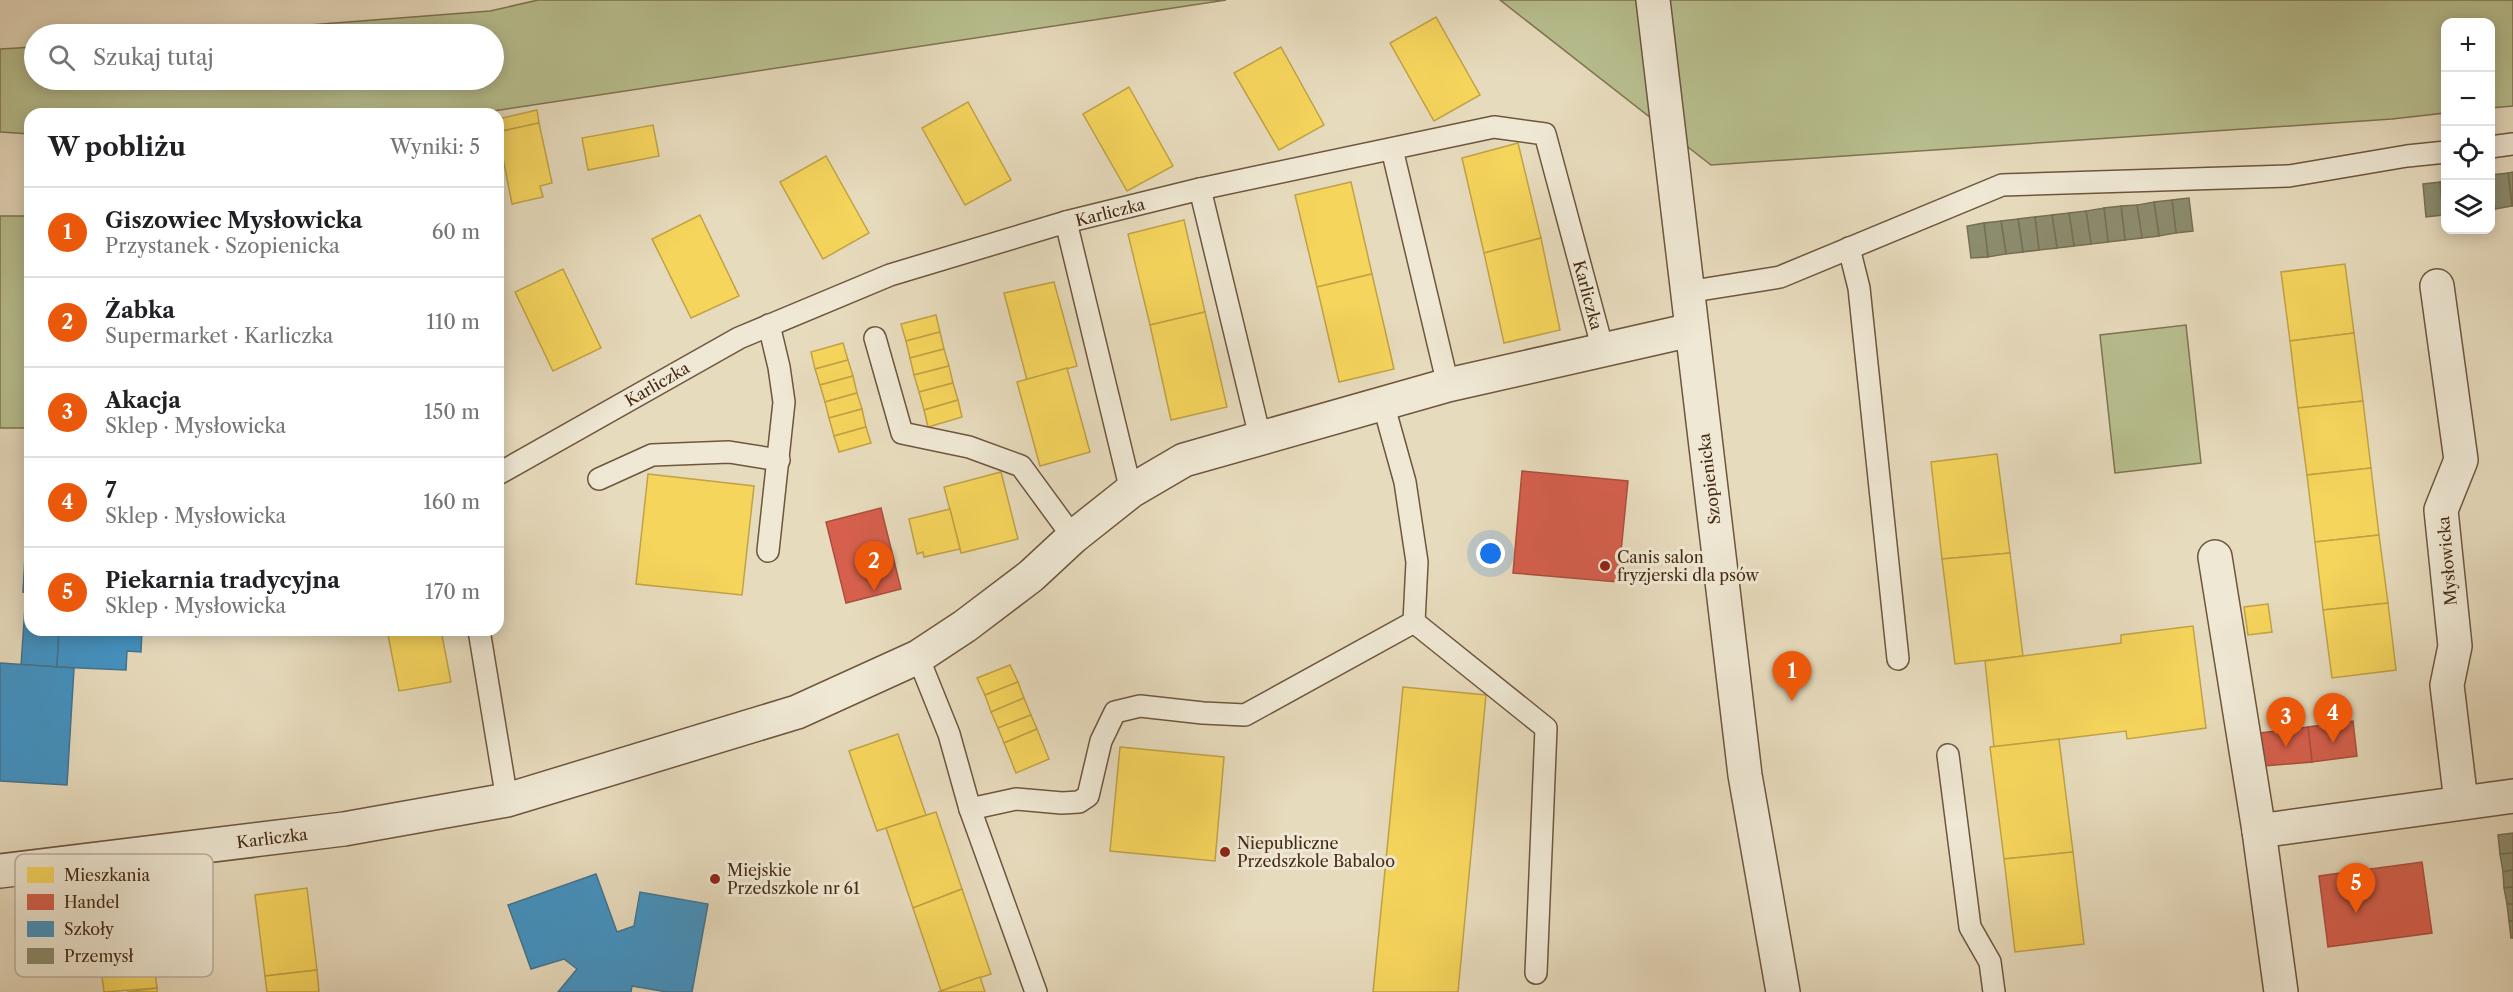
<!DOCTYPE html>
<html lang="pl">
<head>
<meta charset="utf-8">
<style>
  :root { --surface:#fff; --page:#f6f6f6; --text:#202124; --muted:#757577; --line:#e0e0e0; --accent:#ea580c }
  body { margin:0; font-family:"Libre Caslon Text",serif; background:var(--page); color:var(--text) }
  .controls { position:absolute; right:18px; top:18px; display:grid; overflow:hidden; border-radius:12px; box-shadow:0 3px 15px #0003 }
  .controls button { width:54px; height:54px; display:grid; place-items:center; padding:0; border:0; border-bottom:2px solid var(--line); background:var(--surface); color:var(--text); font:30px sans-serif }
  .you { position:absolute; left:1491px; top:554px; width:21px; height:21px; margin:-15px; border:4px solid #fff; border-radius:50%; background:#1a73e8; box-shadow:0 0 0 9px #1a73e833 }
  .badge { display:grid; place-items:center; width:39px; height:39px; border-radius:50%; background:var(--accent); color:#fff; font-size:20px; font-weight:700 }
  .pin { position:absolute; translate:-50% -50px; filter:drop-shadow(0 2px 3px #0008) }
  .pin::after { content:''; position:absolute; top:32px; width:21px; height:18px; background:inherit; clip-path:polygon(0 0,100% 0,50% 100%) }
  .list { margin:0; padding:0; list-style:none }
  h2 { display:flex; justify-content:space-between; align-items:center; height:78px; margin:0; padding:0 24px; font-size:26px }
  h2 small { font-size:20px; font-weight:400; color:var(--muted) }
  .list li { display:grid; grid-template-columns:39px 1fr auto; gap:18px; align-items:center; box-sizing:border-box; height:90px; padding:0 24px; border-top:2px solid var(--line) }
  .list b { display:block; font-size:22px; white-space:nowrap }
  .list p { margin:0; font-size:20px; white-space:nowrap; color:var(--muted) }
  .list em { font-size:20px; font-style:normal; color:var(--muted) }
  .icon { flex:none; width:33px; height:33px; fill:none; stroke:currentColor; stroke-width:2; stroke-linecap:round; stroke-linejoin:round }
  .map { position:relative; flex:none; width:2513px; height:992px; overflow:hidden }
  .search { position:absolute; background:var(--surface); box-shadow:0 3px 15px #0003; left:24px; top:24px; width:480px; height:66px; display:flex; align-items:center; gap:15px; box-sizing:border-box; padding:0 21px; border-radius:33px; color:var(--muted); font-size:22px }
  .panel { position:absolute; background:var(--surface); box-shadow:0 3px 15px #0003; left:24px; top:108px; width:480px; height:528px; border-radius:18px }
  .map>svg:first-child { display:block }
  .green { fill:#b8bf8f; stroke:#7f7452; stroke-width:1.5 }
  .homes { fill:#f6d55c; stroke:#c1a246; stroke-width:1.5 }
  .shops { fill:#d6604d; stroke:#ab503c; stroke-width:1.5 }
  .schools { fill:#4393c3; stroke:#44748e; stroke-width:1.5 }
  .industry { fill:#8c8c6e; stroke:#776f53; stroke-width:1.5 }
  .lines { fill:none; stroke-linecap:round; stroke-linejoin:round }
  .service-casing { stroke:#6e563e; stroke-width:24 }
  .minor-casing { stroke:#6e563e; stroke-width:36 }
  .tertiary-casing { stroke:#6e563e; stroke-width:36 }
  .service { stroke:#efe8d4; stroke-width:21 }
  .minor { stroke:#efe8d4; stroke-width:33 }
  .tertiary { stroke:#efe8d4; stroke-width:33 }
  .poi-dot { fill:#8f2418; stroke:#efe8d4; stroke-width:2 }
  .labels { text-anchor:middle; stroke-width:6; stroke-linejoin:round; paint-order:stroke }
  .street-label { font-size:16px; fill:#462a14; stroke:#efe8d4 }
  .poi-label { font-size:16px; fill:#462a14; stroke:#efe8d4; text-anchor:start }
  .key { fill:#efe8d4; stroke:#bcaf9a; stroke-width:1.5 }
  .key-label { font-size:16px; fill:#462a14 }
</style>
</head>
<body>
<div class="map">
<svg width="2513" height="992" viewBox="0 0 2513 992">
  <rect width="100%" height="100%" fill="#e7dbbd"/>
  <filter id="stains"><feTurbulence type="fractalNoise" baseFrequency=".00333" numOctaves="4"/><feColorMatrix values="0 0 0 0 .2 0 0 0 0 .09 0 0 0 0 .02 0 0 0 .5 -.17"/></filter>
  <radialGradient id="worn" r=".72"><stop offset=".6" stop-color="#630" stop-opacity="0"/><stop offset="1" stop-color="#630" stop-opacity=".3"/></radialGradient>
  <g class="green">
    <path d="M538,0H1226L474,114H30V134L0,132V49L34,47V80H494V34H193L490,11Z"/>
    <path d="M1500,0H2513V106L2491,108L2490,22H2446L2445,113L2392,119L1711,165Z"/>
    <rect x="0" y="216" width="30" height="212"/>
    <path d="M2186,325L2201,463L2115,473L2100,335Z"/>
  </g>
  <g class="homes">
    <path d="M1436,17L1480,95L1434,121L1390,43Z"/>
    <path d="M1281,47L1324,125L1279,150L1234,73Z"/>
    <path d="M1129,87L1173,166L1127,191L1083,114Z"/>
    <path d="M968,102L1011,180L965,205L922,128Z"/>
    <path d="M537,110L539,123L498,132V119Z"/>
    <path d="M539,123L552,183L540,186L543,197L512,204L498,132Z"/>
    <path d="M653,125L659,156L588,170L582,138Z"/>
    <path d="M1518,143L1541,238L1484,253L1462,158Z"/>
    <path d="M826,156L869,233L823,259L780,182Z"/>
    <path d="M1351,182L1372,274L1317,287L1295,195Z"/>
    <path d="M700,215L739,296L691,318L652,239Z"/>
    <path d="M1184,220L1205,312L1150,325L1128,234Z"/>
    <path d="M1541,238L1560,330L1504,343L1484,253Z"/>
    <path d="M2345,264L2354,333L2290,341L2281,272Z"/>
    <path d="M563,269L601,348L553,371L515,292Z"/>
    <path d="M1372,274L1394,369L1339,382L1317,287Z"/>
    <path d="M1054,282L1077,366L1027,380L1004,293Z"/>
    <path d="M1205,312L1227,407L1171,420L1150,325Z"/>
    <path d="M936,315L940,332L906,341L901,324Z"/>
    <path d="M940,332L944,349L910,358L906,341Z"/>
    <path d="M2354,333L2363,401L2298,408L2290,341Z"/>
    <path d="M843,343L848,360L815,369L811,352Z"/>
    <path d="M944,349L949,366L914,375L910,358Z"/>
    <path d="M848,360L853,376L820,385L815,369Z"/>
    <path d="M949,366L953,383L919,392L914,375Z"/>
    <path d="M1067,368L1090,452L1040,466L1017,382Z"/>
    <path d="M853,376L857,393L825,402L820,385Z"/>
    <path d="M953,383L958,400L924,410L919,392Z"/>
    <path d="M857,393L862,409L829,418L825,402Z"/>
    <path d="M958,400L962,417L928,427L924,410Z"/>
    <path d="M2363,401L2371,468L2307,475L2298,408Z"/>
    <path d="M862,409L866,427L834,436L829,418Z"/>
    <path d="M866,427L871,443L839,452L834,436Z"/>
    <path d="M1997,454L2010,553L1942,559L1931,462Z"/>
    <path d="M2371,468L2379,535L2315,542L2307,475Z"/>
    <path d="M1001,472L1018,539L961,553L944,487Z"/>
    <path d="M648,474L754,486L742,595L636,584Z"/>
    <path d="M950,509L960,549L924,557L923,552L917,554L909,519Z"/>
    <path d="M2379,535L2388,603L2323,610L2315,542Z"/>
    <path d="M2010,553L2023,656L1955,664L1942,559Z"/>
    <path d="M2388,603L2396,670L2332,678L2323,610Z"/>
    <path d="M2268,604L2272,632L2248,635L2244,607Z"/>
    <path d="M2193,626L2206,728L2127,739L2126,731L1994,747L1985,661L2121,643V635Z"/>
    <path d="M387,630H441L451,682L399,691Z"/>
    <path d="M1010,665L1018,682L985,695L977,678Z"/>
    <path d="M1018,682L1024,698L991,712L985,695Z"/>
    <path d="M1403,687L1486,695L1458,992H1373Z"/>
    <path d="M1024,698L1031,715L998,728L991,712Z"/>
    <path d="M1031,715L1037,729L1004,743L998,728Z"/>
    <path d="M1037,729L1049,759L1016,773L1004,743Z"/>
    <path d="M898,734L926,815L877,831L849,751Z"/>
    <path d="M2059,739L2073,852L2004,859L1990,747Z"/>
    <path d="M1120,747L1224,757L1215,861L1110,851Z"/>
    <path d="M936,812L962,889L913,908L886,828Z"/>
    <path d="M2073,852L2084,944L2015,952L2004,859Z"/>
    <path d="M307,888L317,970L265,976L255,895Z"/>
    <path d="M962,889L991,974L941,991L913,908Z"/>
    <path d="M146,908L157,988L104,992L94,915Z"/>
    <path d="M317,970L319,992H267L265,976Z"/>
    <path d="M980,977L985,992H938L941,991Z"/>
    <path d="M157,988V992H127Z"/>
  </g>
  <g class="shops">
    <path d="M1522,471L1628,481L1618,582L1513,573Z"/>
    <path d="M881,508L901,589L846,603L826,522Z"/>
    <path d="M2353,721L2357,756L2312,762L2308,727Z"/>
    <path d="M2308,727L2312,762L2264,766L2260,733Z"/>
    <path d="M2422,862L2432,933L2328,947L2319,876Z"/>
  </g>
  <g class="schools">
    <path d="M29,487H30V593L23,592Z"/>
    <path d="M26,593H30V630H59L57,667L21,665Z"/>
    <path d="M59,630H142L141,652L127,651L126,670L57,667Z"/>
    <path d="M0,663L74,668L67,785L0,781Z"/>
    <path d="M596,874L617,932L634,926L640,892L708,904L692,992H667L632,986L631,992H558L577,969L564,959L531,969L508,905Z"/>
  </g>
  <g class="industry">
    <path d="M2513,172V206H2512L2508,173Z"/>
    <path d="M2508,173L2512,206L2495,209L2491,175Z"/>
    <path d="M2490,175L2495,209H2490Z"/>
    <path d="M2446,181V215H2443L2440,182Z"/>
    <path d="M2440,182L2443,215L2426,217L2423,184Z"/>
    <path d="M2189,198L2193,231L2176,233L2172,200Z"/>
    <path d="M2172,200L2176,233L2159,236L2154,202Z"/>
    <path d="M2154,202L2159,236L2142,238L2137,205Z"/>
    <path d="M2137,205L2142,238L2125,240L2121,206Z"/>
    <path d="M2121,206L2125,240L2108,242L2104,208Z"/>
    <path d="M2104,208L2108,242L2091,244L2086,211Z"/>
    <path d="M2086,211L2091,244L2074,246L2069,213Z"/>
    <path d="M2069,213L2074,246L2057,248L2052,215Z"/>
    <path d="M2052,215L2057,248L2039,250L2035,217Z"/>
    <path d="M2035,217L2039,250L2023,252L2018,219Z"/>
    <path d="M2018,219L2023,252L2006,254L2001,221Z"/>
    <path d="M2001,221L2006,254L1988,257L1984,223Z"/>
    <path d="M1984,223L1988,257L1971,258L1967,226Z"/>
    <path d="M2513,833V853L2500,854L2498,835Z"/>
    <path d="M2513,853V870L2503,872L2500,854Z"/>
    <path d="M2513,870V887L2504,888L2503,872Z"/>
    <path d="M2513,887V904H2507L2504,888Z"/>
    <path d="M2507,904H2513V921H2509Z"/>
    <path d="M2509,921H2513V938H2511Z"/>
  </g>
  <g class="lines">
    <g class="service-casing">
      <g id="service">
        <path d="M2490,147L2513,144"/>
        <path d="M1392,149L1448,385"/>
        <path d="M1200,189L1260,437"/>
        <path d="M1066,222L1131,491"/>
        <path d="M1849,248L1859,288L1898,659"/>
        <path d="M1687,292L1780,277L2002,185L2289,176L2407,156L2446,152"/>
        <path d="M875,338L902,433L969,447L1021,466L1073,537"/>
        <path d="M498,474L739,338L890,275L1066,222L1200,189L1494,127L1545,134L1603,350"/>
        <path d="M599,479L652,455L729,452L779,460"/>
        <path d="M768,551L784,402L779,367L769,325"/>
        <path d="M1414,622L1546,728L1536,973"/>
        <path d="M479,630L507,800"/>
        <path d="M918,657L949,734L970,809L1036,992"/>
        <path d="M1948,755L1970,927L1990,962L1994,992"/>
        <path d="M970,809L1016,799L1062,803L1079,802L1088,796L1101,741L1115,712L1140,706L1203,713L1245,715L1414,622L1417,562L1405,482L1383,403"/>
      </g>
    </g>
    <g class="minor-casing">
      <g id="minor">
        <path d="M2437,286L2461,460L2441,510L2455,646L2447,685L2461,802"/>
        <path d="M2215,557L2259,831"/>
        <path d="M0,871L344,829L507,800L797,712L918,657L965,626L1031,576L1073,537L1131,491L1184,460L1448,385L1691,330"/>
        <path d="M2281,992L2259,831L2513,796"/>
      </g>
    </g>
    <g class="tertiary-casing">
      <path id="tertiary" d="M1653,0L1745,775L1783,992"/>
    </g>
    <use href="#service" class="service"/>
    <use href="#minor" class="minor"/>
    <use href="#tertiary" class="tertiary"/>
  </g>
  <g class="poi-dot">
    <circle cx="1605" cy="566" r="6"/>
    <circle cx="1225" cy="852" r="6"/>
    <circle cx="715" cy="879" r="6"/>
  </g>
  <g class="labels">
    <g class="street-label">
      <text transform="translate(1110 212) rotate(-14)" y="6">Karliczka</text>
      <text transform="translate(1588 295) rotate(75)" y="6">Karliczka</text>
      <text transform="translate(657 384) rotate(-30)" y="6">Karliczka</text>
      <text transform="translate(1709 479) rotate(-97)" y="6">Szopienicka</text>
      <text transform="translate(2447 561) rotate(-95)" y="6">Mysłowicka</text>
      <text transform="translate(272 838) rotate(-7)" y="6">Karliczka</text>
    </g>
    <g class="poi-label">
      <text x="1617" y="563">Canis salon<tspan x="1617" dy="18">fryzjerski dla psów</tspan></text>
      <text x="1237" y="849">Niepubliczne<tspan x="1237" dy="18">Przedszkole Babaloo</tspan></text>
      <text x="727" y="876">Miejskie<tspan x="727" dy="18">Przedszkole nr 61</tspan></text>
    </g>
  </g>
  <rect x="15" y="854" width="198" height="123" rx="9" class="key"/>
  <rect x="27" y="867" width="27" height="16" fill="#f6d55c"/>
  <rect x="27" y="894" width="27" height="16" fill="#d6604d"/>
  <rect x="27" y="921" width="27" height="16" fill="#4393c3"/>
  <rect x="27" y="948" width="27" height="16" fill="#8c8c6e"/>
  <g class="key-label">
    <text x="64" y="881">Mieszkania</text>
    <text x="64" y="908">Handel</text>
    <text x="64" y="935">Szkoły</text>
    <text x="64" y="962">Przemysł</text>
  </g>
  <rect width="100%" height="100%" filter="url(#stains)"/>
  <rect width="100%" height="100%" fill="url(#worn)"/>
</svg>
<div class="controls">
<button>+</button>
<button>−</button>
<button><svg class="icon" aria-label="locate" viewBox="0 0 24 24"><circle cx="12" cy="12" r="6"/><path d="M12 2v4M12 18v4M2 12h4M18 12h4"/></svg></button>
<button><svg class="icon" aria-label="layers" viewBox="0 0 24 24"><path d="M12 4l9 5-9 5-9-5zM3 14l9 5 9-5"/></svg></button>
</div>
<div class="you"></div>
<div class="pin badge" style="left:1792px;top:701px">1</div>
<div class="pin badge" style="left:874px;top:591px">2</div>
<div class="pin badge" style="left:2286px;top:747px">3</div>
<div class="pin badge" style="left:2333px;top:743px">4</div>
<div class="pin badge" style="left:2356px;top:913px">5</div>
<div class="search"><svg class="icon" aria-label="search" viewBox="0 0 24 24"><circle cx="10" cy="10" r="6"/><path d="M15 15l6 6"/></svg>Szukaj tutaj</div>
<section class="panel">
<h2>W pobliżu<small>Wyniki: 5</small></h2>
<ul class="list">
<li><span class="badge">1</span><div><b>Giszowiec Mysłowicka</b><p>Przystanek · Szopienicka</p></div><em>60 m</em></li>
<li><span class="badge">2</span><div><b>Żabka</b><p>Supermarket · Karliczka</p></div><em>110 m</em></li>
<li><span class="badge">3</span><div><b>Akacja</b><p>Sklep · Mysłowicka</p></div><em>150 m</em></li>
<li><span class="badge">4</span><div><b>7</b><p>Sklep · Mysłowicka</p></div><em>160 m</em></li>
<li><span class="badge">5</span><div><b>Piekarnia tradycyjna</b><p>Sklep · Mysłowicka</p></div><em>170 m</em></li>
</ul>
</section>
</div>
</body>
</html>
